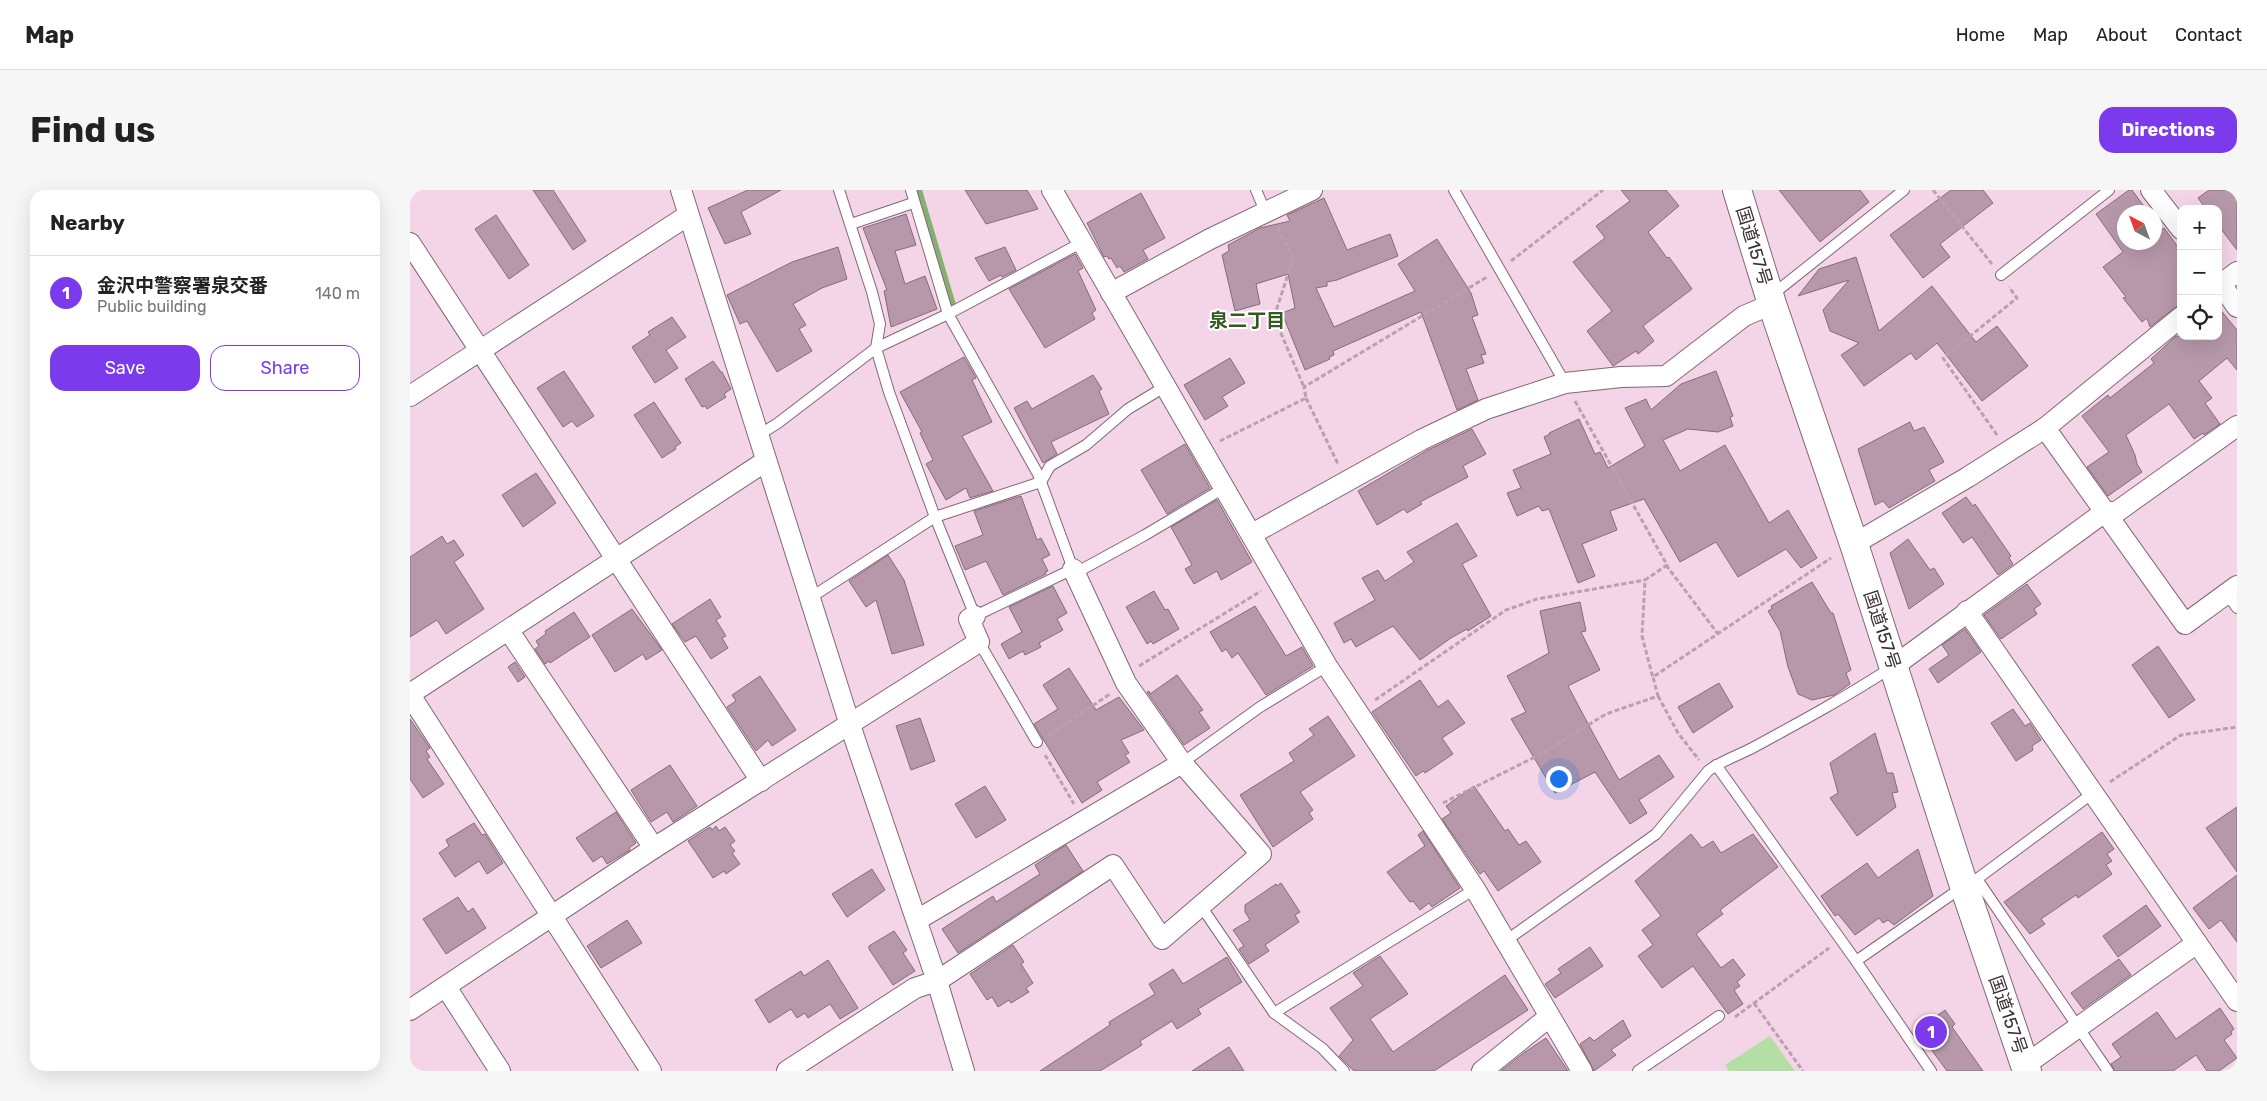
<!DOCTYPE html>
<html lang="en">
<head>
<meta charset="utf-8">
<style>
  :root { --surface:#fff; --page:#f6f6f6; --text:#222; --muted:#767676; --line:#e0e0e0; --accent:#7c3aed }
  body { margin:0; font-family:Rubik,"Noto Sans JP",sans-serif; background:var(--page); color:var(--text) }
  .controls { position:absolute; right:15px; top:15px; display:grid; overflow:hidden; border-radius:10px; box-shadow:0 5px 20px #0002 }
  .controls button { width:45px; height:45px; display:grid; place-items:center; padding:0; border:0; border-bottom:1px solid var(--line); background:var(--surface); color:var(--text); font:25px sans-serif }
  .compass { position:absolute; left:1707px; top:15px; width:45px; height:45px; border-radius:50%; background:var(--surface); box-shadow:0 5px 20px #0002; rotate:319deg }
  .you { position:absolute; left:1148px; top:588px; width:18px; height:18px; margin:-12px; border:4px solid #fff; border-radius:50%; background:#1a73e8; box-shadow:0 0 0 8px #1a73e833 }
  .badge { display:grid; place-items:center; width:32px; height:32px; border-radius:50%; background:var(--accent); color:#fff; font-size:16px; font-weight:700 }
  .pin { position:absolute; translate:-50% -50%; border:2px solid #fff; box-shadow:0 1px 5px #0006 }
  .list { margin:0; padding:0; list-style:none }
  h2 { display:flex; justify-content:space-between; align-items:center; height:65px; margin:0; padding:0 20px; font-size:21px }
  h2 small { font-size:16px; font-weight:400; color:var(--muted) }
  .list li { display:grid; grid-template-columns:32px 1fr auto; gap:15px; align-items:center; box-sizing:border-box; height:75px; padding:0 20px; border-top:1px solid var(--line) }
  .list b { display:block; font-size:19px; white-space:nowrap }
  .list p { margin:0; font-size:16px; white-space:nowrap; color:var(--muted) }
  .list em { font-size:16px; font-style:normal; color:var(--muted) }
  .actions { display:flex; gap:10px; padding:15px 20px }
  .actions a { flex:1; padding:11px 0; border:1px solid var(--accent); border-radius:15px; text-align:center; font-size:18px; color:var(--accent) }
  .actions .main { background:var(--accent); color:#fff }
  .icon { flex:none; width:28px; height:28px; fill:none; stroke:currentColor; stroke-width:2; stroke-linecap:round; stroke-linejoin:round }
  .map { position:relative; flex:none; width:1827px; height:881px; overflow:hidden; border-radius:15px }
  header { display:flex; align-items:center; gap:30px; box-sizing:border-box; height:70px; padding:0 25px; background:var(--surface); border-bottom:1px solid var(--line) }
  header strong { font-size:24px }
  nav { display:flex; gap:28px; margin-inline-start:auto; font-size:18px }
  .intro { display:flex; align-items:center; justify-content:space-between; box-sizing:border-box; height:120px; padding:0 30px }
  h1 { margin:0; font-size:35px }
  .button { padding:12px 22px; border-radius:15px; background:var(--accent); color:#fff; font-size:18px; font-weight:700 }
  main { display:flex; gap:30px; padding:0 30px }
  aside { flex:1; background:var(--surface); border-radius:15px; box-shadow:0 5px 20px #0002 }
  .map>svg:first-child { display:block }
  .green { fill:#b4dfa4 }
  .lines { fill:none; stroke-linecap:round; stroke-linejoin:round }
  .stream { stroke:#83b270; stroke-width:6 }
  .building { fill:#b698aa; stroke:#866b7b }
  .lane-casing { stroke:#826777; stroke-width:12 }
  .street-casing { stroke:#826777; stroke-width:22 }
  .highway-casing { stroke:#826777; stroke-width:30 }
  .path { stroke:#b9a0af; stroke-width:3; stroke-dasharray:5 2.5; stroke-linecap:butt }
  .lane { stroke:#fff; stroke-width:10 }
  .street { stroke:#fff; stroke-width:20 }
  .highway { stroke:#fff; stroke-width:28 }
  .labels { text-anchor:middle; stroke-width:4; stroke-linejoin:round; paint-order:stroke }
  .street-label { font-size:18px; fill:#3c3037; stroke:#fff }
  .neighbourhood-label { font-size:19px; font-weight:bold; fill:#325a1f; stroke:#fff }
</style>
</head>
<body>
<header>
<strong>Map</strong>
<nav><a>Home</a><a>Map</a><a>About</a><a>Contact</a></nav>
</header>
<div class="intro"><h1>Find us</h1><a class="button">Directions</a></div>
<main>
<aside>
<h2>Nearby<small></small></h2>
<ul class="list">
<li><span class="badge">1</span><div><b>金沢中警察署泉交番</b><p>Public building</p></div><em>140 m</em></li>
</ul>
<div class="actions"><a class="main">Save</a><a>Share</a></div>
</aside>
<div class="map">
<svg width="1827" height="881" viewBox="0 0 1827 881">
  <rect width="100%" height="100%" fill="#f4d5e7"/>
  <path class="green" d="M1360,846L1385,881H1319L1315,875Z"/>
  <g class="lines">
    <path class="stream" d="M509,0L543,115"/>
  </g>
  <g class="building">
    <path d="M123,0H143L176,51L163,60Z"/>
    <path d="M338,0H371L331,22L341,44L315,54L298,18Z"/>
    <path d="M555,0H617L628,19L576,34Z"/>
    <path d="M1211,0H1256L1269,16L1238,42L1257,68L1259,67L1282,99L1233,136L1244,151L1228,164L1226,161L1203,176L1177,141L1202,121L1163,72L1195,48L1186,36L1220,11Z"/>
    <path d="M1369,0H1450L1459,12L1410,52Z"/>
    <path d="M1541,0H1573L1583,13L1530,54L1540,67L1513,88L1480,45Z"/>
    <path d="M1719,0H1722L1738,22H1714V52H1744V31L1751,40L1754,38L1771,61V113L1740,137L1737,128L1732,132L1713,108L1716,107L1693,77L1713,62L1686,24Z"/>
    <path d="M1799,0H1827V60L1808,35V19H1796L1788,8Z"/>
    <path d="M731,3L755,48L733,60L738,69L714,82L710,76L707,78L701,68L699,69L697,66L694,67L677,33Z"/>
    <path d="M914,8L937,60L980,44L988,66L927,90L917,92V96L906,98L924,137L1005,101L988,74L1027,49L1061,103L1068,125L1062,127L1076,164L1071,165L1074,173L1056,179L1068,210L1047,220L1011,122L923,161L924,165L919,167L920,169L895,180L872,123L885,118L878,84L846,94L850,114L825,121L812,65L819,61L818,55L850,38L880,31L877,25Z"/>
    <path d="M496,24L506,55L485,61L495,94L515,86L527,119L481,137L474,101L477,100L453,38Z"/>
    <path d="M86,25L119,75L99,89L65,39Z"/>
    <path d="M428,57L437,89L412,98L383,114L396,135L389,139L402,161L367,182L337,131L330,134L317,105L382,72Z"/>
    <path d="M595,57L606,80L592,87L591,85L579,91L565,68Z"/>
    <path d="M665,64L673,78L668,81L686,120L682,123L685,129L635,158L599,99Z"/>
    <path d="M1446,67L1469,141L1522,96L1566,152L1587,136L1618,176L1572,211L1527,153L1506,170L1501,163L1454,196L1431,165L1449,153L1420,141L1413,120L1439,90L1388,106L1409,79Z"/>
    <path d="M1808,117L1827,140V180L1817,168L1789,191L1802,208L1795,213L1810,234L1794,245L1793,243L1784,249L1759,214L1716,245L1725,265L1727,274L1732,282L1698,306L1677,277L1699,262L1672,226L1698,205L1700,208L1744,173L1741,169L1766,146H1808Z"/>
    <path d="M262,127L276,147L256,160L268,178L245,193L222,157L240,145L238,142Z"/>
    <path d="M554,167L566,188L562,190L582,232L552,246L583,301L560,308L556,298L536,310L516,274L523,270L510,243L512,242L490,202Z"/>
    <path d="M820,168L835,193L812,207L818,216L795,230L774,195Z"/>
    <path d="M303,171L311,182H312L321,199L314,204L316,207L297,219L295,216L292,217L275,189Z"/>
    <path d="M154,181L184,226L167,237L162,231L153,237L127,198Z"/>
    <path d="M1306,181L1323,226L1320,227L1323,236L1308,242L1278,239L1253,250L1270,281L1315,255L1359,333L1378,320L1407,368L1391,378L1376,359L1328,387L1306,352L1270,372L1234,309L1200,321L1207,340L1172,354L1185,386L1168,393L1139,319L1132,321L1129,316L1107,326L1097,303L1111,298L1103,280L1141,264L1134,247L1140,244L1139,243L1169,229L1185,264L1190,262L1198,278L1235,256L1215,218L1236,209L1241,220L1271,194Z"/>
    <path d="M683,185L692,199L689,201L699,224L641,252L647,264L633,273L604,218L617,211L622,219Z"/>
    <path d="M244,212L271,253L265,257L266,259L252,268L224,225Z"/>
    <path d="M1500,232L1504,241L1514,237L1534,272L1519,280L1525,291L1479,318L1473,311L1465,315L1448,259Z"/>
    <path d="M1062,239L1076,264L1053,276L1058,287L1010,312L1012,314L997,323L994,319L967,335L948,301L1016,261Z"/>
    <path d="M775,254L800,298L757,324L731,280Z"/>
    <path d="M126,283L146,313L113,337L92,305Z"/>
    <path d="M611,306L627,350L631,348L640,365L632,369L638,381L635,382L636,384L593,405L576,371L555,380L545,356L573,345L564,321Z"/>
    <path d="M1556,307L1563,316L1565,314L1601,366L1599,368L1603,374L1588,385L1562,347L1553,353L1532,323Z"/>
    <path d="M807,310L842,372L811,390L807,381L784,394L775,379L782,375L761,337Z"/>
    <path d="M1047,333L1067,366L1052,374L1081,426L1058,441L1057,439L1041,448L1010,470L983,436L946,457L941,449L934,453L924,433L965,410L952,388L968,380L975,391L1004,372L997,362Z"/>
    <path d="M32,346L37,354L44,350L54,365L44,372L74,419L36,444L27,430L0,447V367Z"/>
    <path d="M1498,349L1520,380L1524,378L1534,394L1499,419L1480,363Z"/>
    <path d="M478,365L494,390L514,455L482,464L466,410L456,417L439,391Z"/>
    <path d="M1402,392L1421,423H1423L1441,480L1436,483L1440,494L1424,505L1402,510L1388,504L1378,477L1370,441L1358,421L1362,419L1361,416Z"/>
    <path d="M1617,394L1631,414L1624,419L1627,424L1591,449L1574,425Z"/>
    <path d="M643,396L657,423L647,429L653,440L629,453L631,457L615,465L613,461L599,469L591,454L612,442L599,417Z"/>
    <path d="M744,401L755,420L758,419L769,439L743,454L741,451L737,454L716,417Z"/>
    <path d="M300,409L311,427L306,430L316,446L312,448L318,458L301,469L286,446L275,452L262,434Z"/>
    <path d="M1170,412L1176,441L1171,442L1190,480L1158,496L1184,545L1209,590L1249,565L1264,587L1229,610L1237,623L1220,634L1185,582L1145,603L1101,529L1116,522L1097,486L1139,463L1130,421Z"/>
    <path d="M845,416L876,466L892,457L903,476L856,505L828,463L822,468L816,459L812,462L800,442Z"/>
    <path d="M222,419L252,460L236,470L233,464L205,482L182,445Z"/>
    <path d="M164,422L180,447L140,473L139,471L135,474L125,459L129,456L126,451L136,444L135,441Z"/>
    <path d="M1555,439L1571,462L1528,493L1519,479L1539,465L1532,455Z"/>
    <path d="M1748,456L1785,510L1759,528L1722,475Z"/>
    <path d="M105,472L115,487L108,492L98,477Z"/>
    <path d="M659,478L686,520L709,507L734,540L711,550L719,563L715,565L720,572L687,592L692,600L672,613L624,534L648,519L633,495Z"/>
    <path d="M767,485L793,520L789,522L800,538L774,555L737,502L739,501L740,504Z"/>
    <path d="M350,486L386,540L362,556L358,550L346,561L317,517L326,511L322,505Z"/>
    <path d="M1010,490L1028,517L1038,510L1055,533L1032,548L1043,564L1015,583L1013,581L1006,586L962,522Z"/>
    <path d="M1309,493L1323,517L1283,543L1268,517Z"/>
    <path d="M1603,519L1615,536L1620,533L1631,550L1622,556L1623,560L1606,571L1581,533Z"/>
    <path d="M918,526L945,566L890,602L903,620L899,623L903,629L863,657L830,605L884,571L879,563L904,545L899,539Z"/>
    <path d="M510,528L525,571L501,580L486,536Z"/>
    <path d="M0,529L20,558L16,561L20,567L17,569L34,594L13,608L0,589Z"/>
    <path d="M1465,543L1477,583H1483L1488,602L1482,603L1486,617L1447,646L1420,608L1428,603L1420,573Z"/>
    <path d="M260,575L287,616L263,632L257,622L241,632L221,600Z"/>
    <path d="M575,596L596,630L566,648L545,614Z"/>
    <path d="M1064,596L1095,641L1098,639L1109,655L1116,651L1131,672L1088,701L1074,681L1070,684L1032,629L1041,623L1036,616Z"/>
    <path d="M1827,617V682L1796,638Z"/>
    <path d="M206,622L226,653L219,658L220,660L197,674L192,666L183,672L166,648Z"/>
    <path d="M64,633L72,645L75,644L93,673L77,684L69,671L45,687L29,663L39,656L36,650Z"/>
    <path d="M306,636L309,641L315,637L325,651L320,655L325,661L322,663L330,674L316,684L314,681L303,688L278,651L300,637L302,640Z"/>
    <path d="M1013,641L1050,698L1022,717L1019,713L1010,720L1003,711L1000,712L977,682L1015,656L1008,645Z"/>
    <path d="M1692,642L1704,659L1697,664L1702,671L1696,675L1702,684L1668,708L1666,705L1631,729L1635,734L1620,744L1594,712Z"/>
    <path d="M1281,644L1292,658L1303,651L1311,663L1343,644L1368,677L1310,720L1313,724L1286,744L1311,778L1323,769L1335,785L1327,792L1330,796L1324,800L1333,814L1318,824L1283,776L1252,798L1228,766L1243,755L1232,740L1251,726L1225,691Z"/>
    <path d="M656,655L673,681L548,763L532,739L583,706L586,712L630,684L625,675Z"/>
    <path d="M1508,659L1523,706L1484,735L1478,730L1473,733L1469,728L1445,745L1428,724L1425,726L1411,706L1457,673L1468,688Z"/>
    <path d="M462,679L475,700L437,727L422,704Z"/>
    <path d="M1827,685V752L1811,730L1799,739L1783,718Z"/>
    <path d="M871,693L890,722L885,725L889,732L855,755L859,761L839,774L829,759L834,756L823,740L840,730L835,722V715L866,694L867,696Z"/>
    <path d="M48,707L58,722L63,718L76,738L36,764L13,729Z"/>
    <path d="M1736,715L1751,736L1708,767L1693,746Z"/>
    <path d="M217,730L232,753L191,778L177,756Z"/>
    <path d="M484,741L497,760L493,763L505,781L483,795L459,759V756Z"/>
    <path d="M603,755L614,772L611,774L623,793L616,798L619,802L601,813L599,810L588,817L582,807L577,810L560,784Z"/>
    <path d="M1180,757L1193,776L1145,808L1135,794L1151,783L1148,779Z"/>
    <path d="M970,766L998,804L960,829L983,862L1095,785L1118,820L1024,881H944L929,866L943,850L920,818L953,796L943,783Z"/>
    <path d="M817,767L832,792L788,819L791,824L767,839L762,831L730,851L732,855L690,881H630L700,835L699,832L745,804L739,794L763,779L773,794Z"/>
    <path d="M1709,769L1721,785L1673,819L1661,803Z"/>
    <path d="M418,770L448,818L430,829L420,814L398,828L395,823L387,828L381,819L359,833L345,810L391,781L394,786Z"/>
    <path d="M1810,818L1824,839L1821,842L1822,844L1814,850L1827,868L1809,881H1797L1786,865L1763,881H1705L1701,874L1711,867L1702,854L1747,822L1766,849Z"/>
    <path d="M1535,820L1545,834L1542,837L1573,881H1537L1507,840Z"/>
    <path d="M1213,830L1221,846L1201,860L1206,865L1184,881L1170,854L1180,847L1184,851Z"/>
    <path d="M1136,848L1158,881H1091L1115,862Z"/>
    <path d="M819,857L834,881H782Z"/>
  </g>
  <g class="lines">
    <g class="lane-casing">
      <g id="lane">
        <path d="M429,0L462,102L470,134L466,158L479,202L525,327L565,426L663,379L671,380L735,345L814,298"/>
        <path d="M501,0L538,124L628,284L663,379"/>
        <path d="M846,0L855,21"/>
        <path d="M1044,0L1155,193"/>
        <path d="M441,34L503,13"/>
        <path d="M1591,85L1699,0"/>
        <path d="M1362,105L1494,0"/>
        <path d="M349,245L368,233L466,158L538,124L671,53"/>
        <path d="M1817,404L1827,418"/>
        <path d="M400,408L525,327L631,292L640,276L676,255L718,219L756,196"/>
        <path d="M569,452L627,552"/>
        <path d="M772,573L850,517L917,476"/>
        <path d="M1306,575L1446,771L1521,881"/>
        <path d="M1567,689L1698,881"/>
        <path d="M791,716L864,823L912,858L934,881"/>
        <path d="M1097,750L1246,644L1298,581C1312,570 1330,565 1346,556C1392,531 1438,506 1482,477"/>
        <path d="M1446,771L1554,696L1567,689L1683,603"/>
        <path d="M864,823L1065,699"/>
        <path d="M1228,881L1309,826"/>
      </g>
    </g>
    <g class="street-casing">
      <g id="street">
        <path d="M271,0L440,535L527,791L554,881"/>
        <path d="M642,0L917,476L1065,699L1172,881"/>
        <path d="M1741,0L1771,39"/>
        <path d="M0,53L351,591"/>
        <path d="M1808,90L1827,117"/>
        <path d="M1808,96L1827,82"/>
        <path d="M701,103L800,49L902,0"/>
        <path d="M0,206L277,26"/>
        <path d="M1635,238L1775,434L1827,396"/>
        <path d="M842,344L1011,250L1076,219L1155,193L1211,187L1256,186L1334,126L1362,114"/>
        <path d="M1444,354L1558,287L1635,238L1771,127"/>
        <path d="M1557,421L1827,811"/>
        <path d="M99,441L244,658"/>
        <path d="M1484,476L1696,321L1705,323L1827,236"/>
        <path d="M0,504L356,271"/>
        <path d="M0,505L241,881"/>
        <path d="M507,730L772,573"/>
        <path d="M36,797L90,881"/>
        <path d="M0,820L244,658L569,452L559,429L565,426"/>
        <path d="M1615,875L1787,753"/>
        <path d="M377,881L505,798L527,791L703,675L752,749L851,664L772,573L716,493L663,379"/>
        <path d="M1072,881L1139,827"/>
      </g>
    </g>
    <g class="highway-casing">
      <path id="highway" d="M1327,0L1362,114L1444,354L1554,696L1617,881"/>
    </g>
    <g class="path">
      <path d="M1523,0L1582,74"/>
      <path d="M868,38L883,69L864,127L894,197"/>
      <path d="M1101,71L1193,0"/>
      <path d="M896,208L928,274"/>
      <path d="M1165,211L1257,375L1235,390L1232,446L1243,488"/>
      <path d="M1587,245L1533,168L1607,108L1599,97"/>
      <path d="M810,251L896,208L894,197L1077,87"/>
      <path d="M1256,375L1308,444"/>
      <path d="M729,476L851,401"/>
      <path d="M1248,506L1268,543L1289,570"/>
      <path d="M965,510L1096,420L1127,409L1235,390"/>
      <path d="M639,545L700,504"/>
      <path d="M635,565L664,614"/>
      <path d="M1700,592L1771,545L1827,537"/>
      <path d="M1033,613L1133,563L1196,524L1248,506L1243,487L1421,368"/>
      <path d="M1344,813L1393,881"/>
      <path d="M1325,827L1419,758"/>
    </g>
    <use href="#lane" class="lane"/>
    <use href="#street" class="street"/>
    <use href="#highway" class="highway"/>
  </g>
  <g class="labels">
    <g class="street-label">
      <text transform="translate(1344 56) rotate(73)" y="6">国道157号</text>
      <text transform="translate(1472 440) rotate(72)" y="6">国道157号</text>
      <text transform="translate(1598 825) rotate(71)" y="6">国道157号</text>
    </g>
    <g class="neighbourhood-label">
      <text x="837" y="137">泉二丁目</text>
    </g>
  </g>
</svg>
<div class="controls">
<button>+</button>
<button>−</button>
<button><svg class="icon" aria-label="locate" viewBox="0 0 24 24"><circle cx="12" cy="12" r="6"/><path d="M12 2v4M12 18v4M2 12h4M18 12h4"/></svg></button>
</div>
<svg class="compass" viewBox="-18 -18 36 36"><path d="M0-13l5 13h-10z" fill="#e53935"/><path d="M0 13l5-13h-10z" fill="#767676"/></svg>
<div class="you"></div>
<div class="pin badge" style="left:1521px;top:842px">1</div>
</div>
</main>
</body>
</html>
